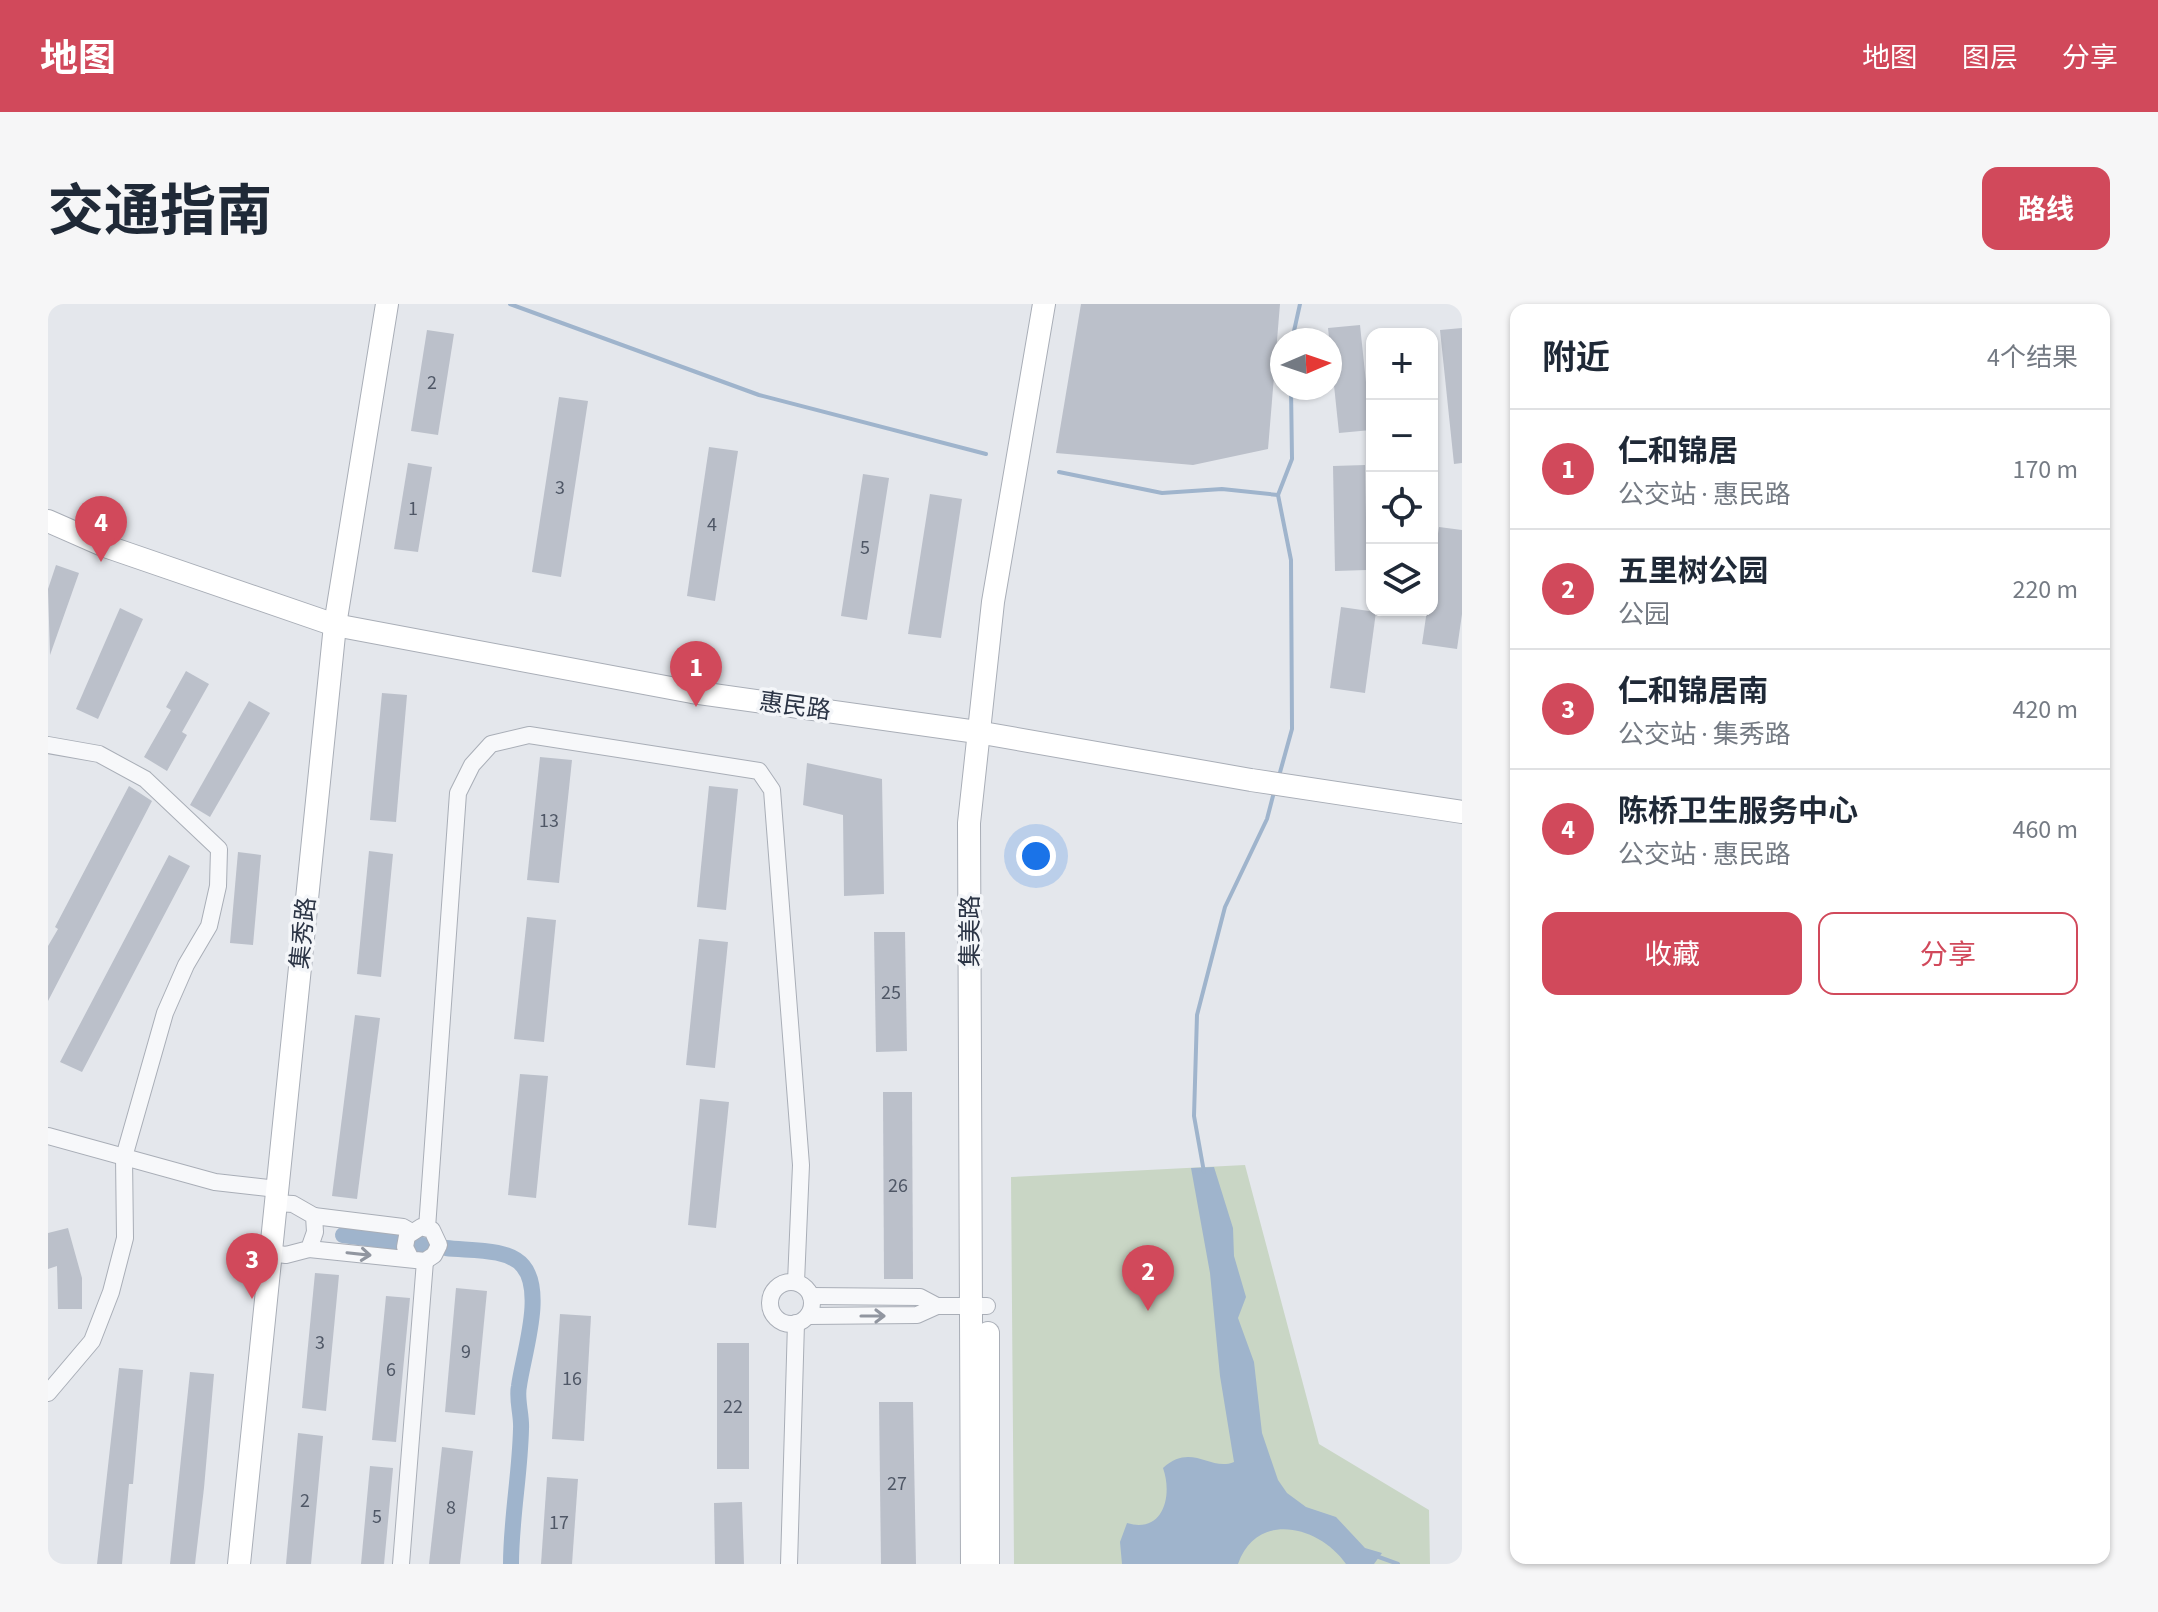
<!DOCTYPE html>
<html lang="zh">
<head>
<meta charset="utf-8">
<style>
  :root { --surface:#fff; --page:#f6f6f7; --text:#1f2937; --muted:#747a83; --line:#e0e1e3; --accent:#d1495b }
  body { margin:0; font-family:"Source Sans 3","Noto Sans SC",sans-serif; background:var(--page); color:var(--text) }
  .controls { position:absolute; right:24px; top:24px; display:grid; overflow:hidden; border-radius:16px; box-shadow:0 2px 6px #0004 }
  .controls button { width:72px; height:72px; display:grid; place-items:center; padding:0; border:0; border-bottom:2px solid var(--line); background:var(--surface); color:var(--text); font:40px sans-serif }
  .compass { position:absolute; left:1222px; top:24px; width:72px; height:72px; border-radius:50%; background:var(--surface); box-shadow:0 2px 6px #0004; rotate:88deg }
  .you { position:absolute; left:988px; top:552px; width:28px; height:28px; margin:-20px; border:6px solid #fff; border-radius:50%; background:#1a73e8; box-shadow:0 0 0 12px #1a73e833 }
  .badge { display:grid; place-items:center; width:52px; height:52px; border-radius:50%; background:var(--accent); color:#fff; font-size:26px; font-weight:700 }
  .pin { position:absolute; translate:-50% -66px; filter:drop-shadow(0 2px 4px #0008) }
  .pin::after { content:''; position:absolute; top:42px; width:28px; height:24px; background:inherit; clip-path:polygon(0 0,100% 0,50% 100%) }
  .list { margin:0; padding:0; list-style:none }
  h2 { display:flex; justify-content:space-between; align-items:center; height:104px; margin:0; padding:0 32px; font-size:34px }
  h2 small { font-size:26px; font-weight:400; color:var(--muted) }
  .list li { display:grid; grid-template-columns:52px 1fr auto; gap:24px; align-items:center; box-sizing:border-box; height:120px; padding:0 32px; border-top:2px solid var(--line) }
  .list b { display:block; font-size:30px; white-space:nowrap }
  .list p { margin:0; font-size:26px; white-space:nowrap; color:var(--muted) }
  .list em { font-size:26px; font-style:normal; color:var(--muted) }
  .actions { display:flex; gap:16px; padding:24px 32px }
  .actions a { flex:1; padding:18px 0; border:2px solid var(--accent); border-radius:16px; text-align:center; font-size:28px; color:var(--accent) }
  .actions .main { background:var(--accent); color:#fff }
  .icon { flex:none; width:44px; height:44px; fill:none; stroke:currentColor; stroke-width:2; stroke-linecap:round; stroke-linejoin:round }
  .map { position:relative; flex:none; width:1414px; height:1260px; overflow:hidden; border-radius:16px }
  header { display:flex; align-items:center; gap:48px; box-sizing:border-box; height:112px; padding:0 40px; background:var(--accent); color:#fff }
  header strong { font-size:38px }
  nav { display:flex; gap:44px; margin-inline-start:auto; font-size:28px }
  .intro { display:flex; align-items:center; justify-content:space-between; box-sizing:border-box; height:192px; padding:0 48px }
  h1 { margin:0; font-size:56px }
  .button { padding:20px 36px; border-radius:16px; background:var(--accent); color:#fff; font-size:28px; font-weight:700 }
  main { display:flex; gap:48px; padding:0 48px }
  aside { flex:1; background:var(--surface); border-radius:16px; box-shadow:0 2px 6px #0004 }
  .map>svg:first-child { display:block }
  .green { fill:#c9d6c5 }
  .water { fill:#9fb4cc }
  .lines { fill:none; stroke-linecap:round; stroke-linejoin:round }
  .stream { stroke:#9fb4cc; stroke-width:4 }
  .canal { stroke:#9fb4cc; stroke-width:16 }
  .building { fill:#bbc0ca }
  .street-casing { stroke:#a9aeb7; stroke-width:18 }
  .secondary-casing { stroke:#a9aeb7; stroke-width:24 }
  .street { stroke:#f7f8fa; stroke-width:16 }
  .secondary { stroke:#fff; stroke-width:22 }
  .oneway { stroke:#9196a0 }
  .labels { text-anchor:middle; stroke-width:7; stroke-linejoin:round; paint-order:stroke }
  .number-label { font-size:20px; fill:#4f5766 }
  .street-label { font-size:24px; fill:#2b3445; stroke:#f4f6f9 }
</style>
</head>
<body>
<header>
<strong>地图</strong>
<nav><a>地图</a><a>图层</a><a>分享</a></nav>
</header>
<div class="intro"><h1>交通指南</h1><a class="button">路线</a></div>
<main>
<div class="map">
<svg width="1414" height="1260" viewBox="0 0 1414 1260">
  <rect width="100%" height="100%" fill="#e4e7ec"/>
  <path class="green" d="M1197,861L1271,1140L1381,1206L1382,1260H966L963,873Z"/>
  <path class="water" d="M1166,863L1185,924L1186,952L1198,993L1190,1014L1206,1058L1214,1129L1230,1176L1239,1189L1258,1203L1288,1213L1317,1244L1334,1249L1326,1260H1298C1272,1222 1209,1206 1190,1260H1074L1072,1238L1079,1219C1115,1230 1125,1192 1115,1164C1144,1138 1162,1168 1186,1158L1172,1072L1162,969L1143,864Z"/>
  <g class="lines">
    <g class="stream">
      <path d="M462,0L711,91L938,150"/>
      <path d="M1244,36L1252,0"/>
      <path d="M1011,168L1114,189L1174,185L1230,191"/>
      <path d="M1231,472L1244,425L1243,256L1230,191L1244,155L1243,84"/>
      <path d="M1156,868L1146,812L1149,711L1177,603L1219,515L1226,488"/>
      <path d="M1328,1252L1350,1260"/>
    </g>
    <g class="canal">
      <path d="M295,931L349,938"/>
      <path d="M365,940L382,942"/>
      <path d="M398,944C420,947 459,943 475,962C497,988 475,1051 471,1082C468,1095 474,1111 473,1125C472,1170 463,1215 463,1260"/>
    </g>
  </g>
  <g class="building">
    <path d="M1033,0H1232L1220,145L1145,161L1008,149Z"/>
    <path d="M1312,21L1323,126L1291,129L1280,24Z"/>
    <path d="M1414,24V159L1406,160L1392,26Z"/>
    <path d="M379,26L406,30L390,131L363,127Z"/>
    <path d="M511,93L540,97L513,273L484,268Z"/>
    <path d="M661,143L690,147L667,297L639,292Z"/>
    <path d="M360,159L384,163L370,248L346,245Z"/>
    <path d="M1317,161L1319,266L1287,267L1285,162Z"/>
    <path d="M815,170L841,174L819,316L793,312Z"/>
    <path d="M882,190L914,195L893,334L860,330Z"/>
    <path d="M1391,223L1414,226V310L1409,345L1374,340L1379,306H1384V269Z"/>
    <path d="M8,261L31,269L2,351L0,285Z"/>
    <path d="M1293,303L1328,308L1317,389L1282,384Z"/>
    <path d="M72,304L95,315L50,415L28,405Z"/>
    <path d="M138,367L161,380L134,428L139,431L119,467L96,453L123,406L118,403Z"/>
    <path d="M334,389L359,391L348,518L322,516Z"/>
    <path d="M201,397L222,409L162,513L142,501Z"/>
    <path d="M492,453L524,456L511,579L479,576Z"/>
    <path d="M759,459L834,475L836,590L796,592L795,511L755,501Z"/>
    <path d="M81,482L104,497L0,697V642L10,625L7,623Z"/>
    <path d="M661,482L690,485L678,606L649,603Z"/>
    <path d="M321,547L345,550L333,673L309,670Z"/>
    <path d="M190,548L213,551L205,641L182,639Z"/>
    <path d="M121,551L142,562L91,659L34,768L12,758Z"/>
    <path d="M479,613L508,616L496,738L466,735Z"/>
    <path d="M826,628H857L859,747L828,748Z"/>
    <path d="M651,635L680,638L667,764L638,761Z"/>
    <path d="M307,711L332,714L309,895L284,892Z"/>
    <path d="M472,770L500,772L488,894L460,891Z"/>
    <path d="M835,788H864L865,975H836Z"/>
    <path d="M652,795L681,798L668,924L640,921Z"/>
    <path d="M20,924L34,974V1005H10L9,962L0,965V929Z"/>
    <path d="M267,969L291,971L278,1107L254,1104Z"/>
    <path d="M408,984L439,987L427,1111L397,1108Z"/>
    <path d="M338,992L362,994L348,1138L324,1136Z"/>
    <path d="M512,1010L543,1012L536,1137L504,1135Z"/>
    <rect x="669" y="1039" width="32" height="126"/>
    <path d="M71,1064L95,1066L85,1180H81L74,1260H49Z"/>
    <path d="M142,1068L166,1070L156,1184L147,1260H122Z"/>
    <path d="M831,1098H865L868,1260H833Z"/>
    <path d="M250,1129L275,1132L263,1260H238Z"/>
    <path d="M394,1143L425,1147L412,1260H381Z"/>
    <path d="M322,1162L345,1164L336,1260H313Z"/>
    <path d="M499,1173L530,1175L524,1260H493Z"/>
    <path d="M694,1198L696,1260H667L666,1199Z"/>
  </g>
  <g class="lines">
    <g class="street-casing">
      <g id="street">
        <path d="M0,441L51,450L97,475L171,545L170,582L161,622L138,661L117,709L76,853L77,934L63,988L44,1037L0,1089"/>
        <path d="M0,832L167,878L229,885"/>
        <path d="M266,912L355,923L362,927"/>
        <path d="M379,924L410,489L424,461L443,440L481,431L711,467L724,486L753,861L748,978"/>
        <path d="M261,945L377,957L386,951L391,941L384,926L373,923L359,932L357,943L362,953"/>
        <path d="M222,949L238,951L261,945L267,928L266,912L245,900L227,899"/>
        <circle cx="743" cy="999" r="21"/>
        <path d="M763,992L872,993L889,1002"/>
        <path d="M760,1012L869,1011L889,1002H939"/>
        <path d="M353,1260L377,957"/>
        <path d="M741,1260L748,1019"/>
      </g>
    </g>
    <g class="secondary-casing">
      <g id="secondary">
        <path d="M0,217L57,242L287,321L644,388L929,428L1203,476L1414,508"/>
        <path d="M940,1029V1260"/>
        <path d="M191,1260L287,321L339,0"/>
        <path d="M924,1260L921,519L945,298L996,0"/>
      </g>
    </g>
    <use href="#street" class="street"/>
    <use href="#secondary" class="secondary"/>
  </g>
  <defs><path id="oneway-shaft" d="M-6 0H5M1.5-3L5.5 0L1.5 3" fill="none" stroke-width="1.6" stroke-linecap="round" stroke-linejoin="round" transform="scale(2)"/></defs>
  <g class="oneway">
    <use href="#oneway-shaft" transform="translate(311 950) rotate(6)"/>
    <use href="#oneway-shaft" transform="translate(825 1012)"/>
  </g>
  <g class="labels">
    <g class="number-label">
      <text x="384" y="85">2</text>
      <text x="512" y="190">3</text>
      <text x="365" y="211">1</text>
      <text x="664" y="227">4</text>
      <text x="817" y="250">5</text>
      <text x="501" y="523">13</text>
      <text x="843" y="695">25</text>
      <text x="850" y="888">26</text>
      <text x="272" y="1045">3</text>
      <text x="418" y="1054">9</text>
      <text x="343" y="1072">6</text>
      <text x="524" y="1081">16</text>
      <text x="685" y="1109">22</text>
      <text x="849" y="1186">27</text>
      <text x="257" y="1203">2</text>
      <text x="403" y="1210">8</text>
      <text x="329" y="1219">5</text>
      <text x="511" y="1225">17</text>
    </g>
    <g class="street-label">
      <text transform="translate(747 402) rotate(8)" y="8">惠民路</text>
      <text transform="translate(922 627) rotate(-90)" y="8">集美路</text>
      <text transform="translate(255 629) rotate(-84)" y="8">集秀路</text>
    </g>
  </g>
</svg>
<div class="controls">
<button>+</button>
<button>−</button>
<button><svg class="icon" aria-label="locate" viewBox="0 0 24 24"><circle cx="12" cy="12" r="6"/><path d="M12 2v4M12 18v4M2 12h4M18 12h4"/></svg></button>
<button><svg class="icon" aria-label="layers" viewBox="0 0 24 24"><path d="M12 4l9 5-9 5-9-5zM3 14l9 5 9-5"/></svg></button>
</div>
<svg class="compass" viewBox="-18 -18 36 36"><path d="M0-13l5 13h-10z" fill="#e53935"/><path d="M0 13l5-13h-10z" fill="#747a83"/></svg>
<div class="you"></div>
<div class="pin badge" style="left:648px;top:403px">1</div>
<div class="pin badge" style="left:1100px;top:1007px">2</div>
<div class="pin badge" style="left:204px;top:995px">3</div>
<div class="pin badge" style="left:53px;top:258px">4</div>
</div>
<aside>
<h2>附近<small>4个结果</small></h2>
<ul class="list">
<li><span class="badge">1</span><div><b>仁和锦居</b><p>公交站 · 惠民路</p></div><em>170 m</em></li>
<li><span class="badge">2</span><div><b>五里树公园</b><p>公园</p></div><em>220 m</em></li>
<li><span class="badge">3</span><div><b>仁和锦居南</b><p>公交站 · 集秀路</p></div><em>420 m</em></li>
<li><span class="badge">4</span><div><b>陈桥卫生服务中心</b><p>公交站 · 惠民路</p></div><em>460 m</em></li>
</ul>
<div class="actions"><a class="main">收藏</a><a>分享</a></div>
</aside>
</main>
</body>
</html>
